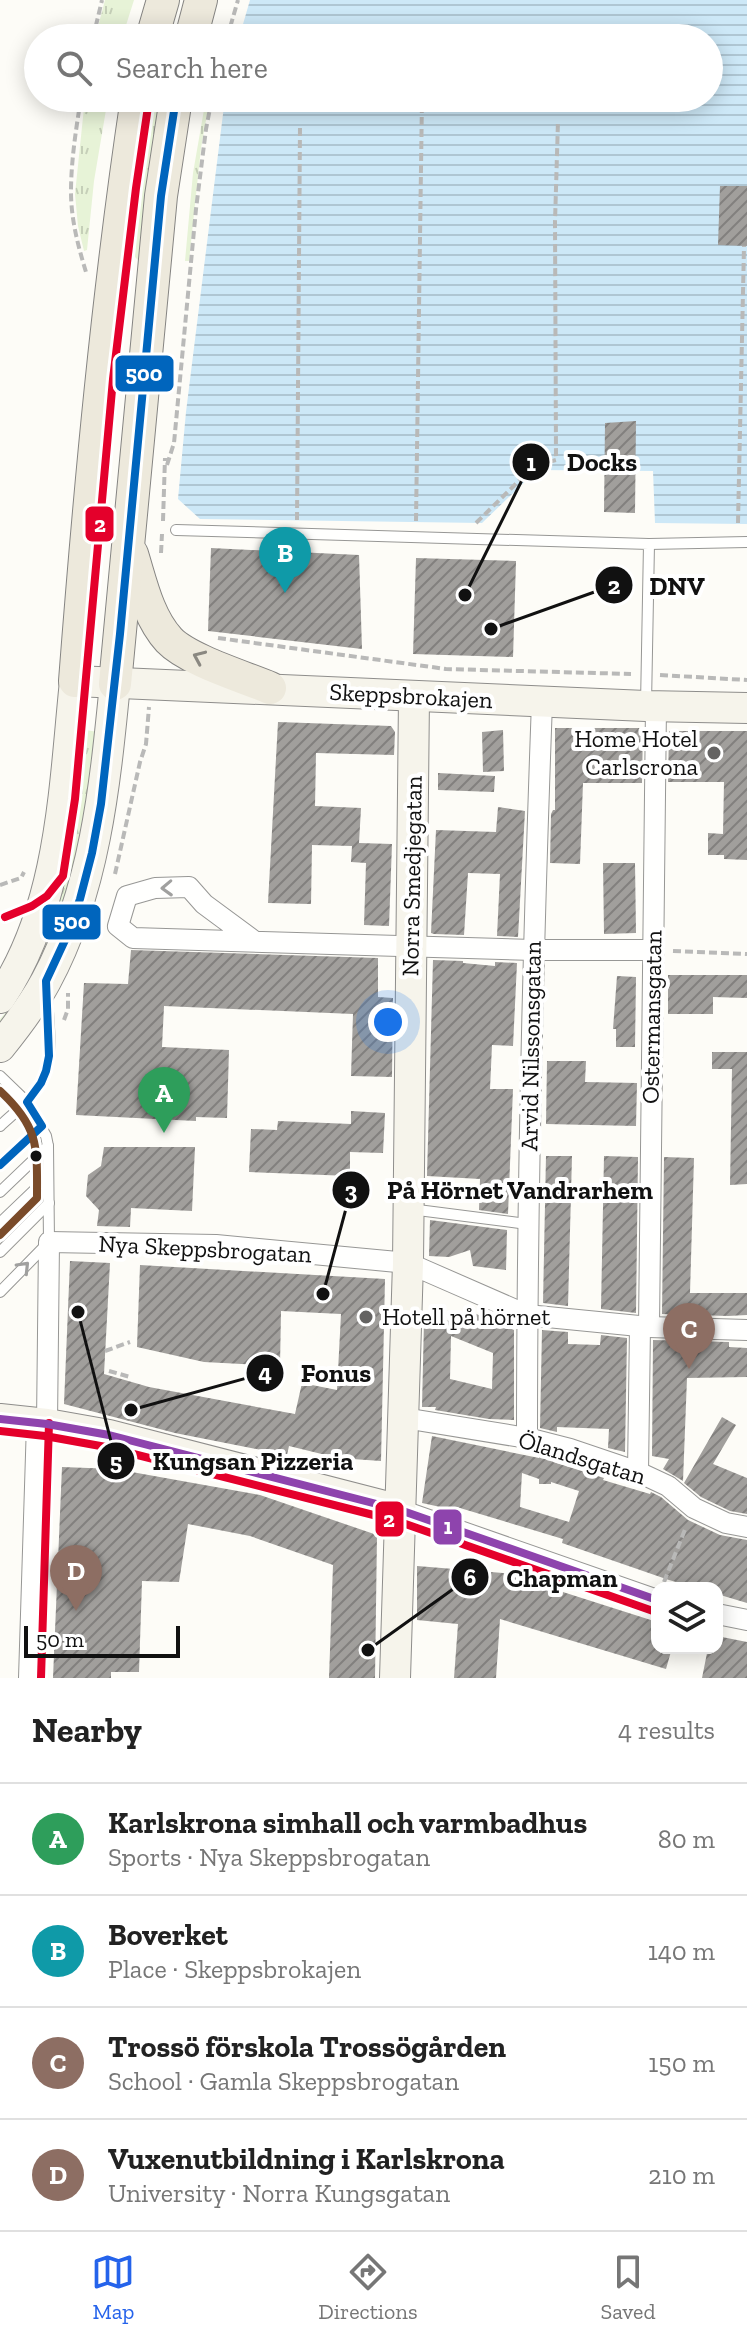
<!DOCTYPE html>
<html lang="en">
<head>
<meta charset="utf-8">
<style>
  :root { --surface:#fff; --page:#f6f6f6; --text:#222; --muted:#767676; --line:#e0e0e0; --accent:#2563eb }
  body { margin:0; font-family:"Zilla Slab",serif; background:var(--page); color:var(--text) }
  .controls { position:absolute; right:24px; bottom:24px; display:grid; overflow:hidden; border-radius:16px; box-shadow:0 4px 20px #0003 }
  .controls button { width:72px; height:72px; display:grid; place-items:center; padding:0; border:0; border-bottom:2px solid var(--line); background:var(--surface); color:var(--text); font:40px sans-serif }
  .scale { position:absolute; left:24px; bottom:20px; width:156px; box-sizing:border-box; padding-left:8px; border:4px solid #111; border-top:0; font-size:22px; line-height:28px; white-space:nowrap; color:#111; -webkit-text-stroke:6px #fff; paint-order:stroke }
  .you { position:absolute; left:388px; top:1022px; width:28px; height:28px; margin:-20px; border:6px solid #fff; border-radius:50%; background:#1a73e8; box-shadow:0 0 0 12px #1a73e833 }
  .badge { display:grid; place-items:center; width:52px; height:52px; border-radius:50%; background:var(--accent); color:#fff; font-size:26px; font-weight:700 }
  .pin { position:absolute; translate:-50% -66px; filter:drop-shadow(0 2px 4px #0008) }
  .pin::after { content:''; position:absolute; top:42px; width:28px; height:24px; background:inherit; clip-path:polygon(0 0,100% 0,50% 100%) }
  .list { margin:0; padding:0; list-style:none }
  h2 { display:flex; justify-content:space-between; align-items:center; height:104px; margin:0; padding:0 32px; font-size:34px }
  h2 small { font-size:26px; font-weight:400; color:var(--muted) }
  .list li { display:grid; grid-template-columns:52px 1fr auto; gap:24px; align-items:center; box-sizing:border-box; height:112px; padding:0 32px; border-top:2px solid var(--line) }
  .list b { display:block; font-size:30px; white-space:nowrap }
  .list p { margin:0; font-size:26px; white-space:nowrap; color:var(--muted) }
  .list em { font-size:26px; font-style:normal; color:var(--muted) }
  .icon { flex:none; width:44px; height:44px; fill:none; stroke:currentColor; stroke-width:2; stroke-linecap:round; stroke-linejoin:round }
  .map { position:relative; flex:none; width:747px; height:1678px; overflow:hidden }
  .search { position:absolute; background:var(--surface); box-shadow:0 4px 20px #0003; left:24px; right:24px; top:24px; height:88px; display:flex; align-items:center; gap:20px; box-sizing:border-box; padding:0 28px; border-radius:44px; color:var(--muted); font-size:30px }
  .sheet { height:552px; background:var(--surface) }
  nav { display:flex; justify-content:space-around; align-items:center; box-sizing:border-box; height:112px; border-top:2px solid var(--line); background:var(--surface); font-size:22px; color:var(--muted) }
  nav a { display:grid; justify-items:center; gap:4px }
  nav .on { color:var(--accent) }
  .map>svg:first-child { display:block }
  .grass { fill:url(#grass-tufts) }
  .water { fill:url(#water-rules) }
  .building { fill:url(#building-hatch); fill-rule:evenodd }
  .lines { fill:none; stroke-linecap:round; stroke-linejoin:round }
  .lane-casing { stroke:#979795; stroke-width:12 }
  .street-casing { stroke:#979795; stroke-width:22 }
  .secondary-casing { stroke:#8e8d8b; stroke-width:32 }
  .primary-casing { stroke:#858482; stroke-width:34 }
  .path { stroke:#b9b9b8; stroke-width:4; stroke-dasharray:8 4; stroke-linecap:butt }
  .lane { stroke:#fffffe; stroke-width:10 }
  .street { stroke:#fffffe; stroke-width:20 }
  .secondary { stroke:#f6f4eb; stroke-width:30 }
  .primary { stroke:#ede9dc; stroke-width:32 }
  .bus-1-casing { stroke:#fff; stroke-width:14 }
  .bus-2-casing { stroke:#fff; stroke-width:14 }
  .bus-3-casing { stroke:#fff; stroke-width:14 }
  .bus-4-casing { stroke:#fff; stroke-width:14 }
  .bus-1 { stroke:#0065bd; stroke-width:8 }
  .bus-2 { stroke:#e4002b; stroke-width:8 }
  .bus-3 { stroke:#8e44ad; stroke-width:8 }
  .bus-4 { stroke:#7a4b2a; stroke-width:8 }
  .oneway { stroke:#8a8881 }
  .oneway2 { stroke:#a0a09f }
  .poi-dot { fill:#646362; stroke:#fff; stroke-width:3 }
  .bus-dot { fill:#111; stroke:#fff; stroke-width:3 }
  .labels { text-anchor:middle; stroke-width:8; stroke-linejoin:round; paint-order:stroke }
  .street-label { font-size:24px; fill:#111; stroke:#fff }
  .poi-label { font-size:24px; fill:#111; stroke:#fff; text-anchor:end }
  .leader { fill:none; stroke:#111; stroke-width:3 }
  .callout-dot { fill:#111; stroke:#fff; stroke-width:3 }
  .mark-label { font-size:24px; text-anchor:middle; font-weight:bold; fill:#fff }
  .callout-label { font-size:26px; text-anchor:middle; font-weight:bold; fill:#111; stroke:#fff; stroke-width:8; stroke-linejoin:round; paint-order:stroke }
  .line-badge { stroke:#fff; stroke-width:3 }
  .badge-label { font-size:22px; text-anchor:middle; font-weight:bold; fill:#fff }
</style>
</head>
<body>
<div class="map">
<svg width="747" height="1678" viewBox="0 0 747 1678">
  <defs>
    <pattern id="grass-tufts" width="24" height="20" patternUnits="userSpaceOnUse" patternTransform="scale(2)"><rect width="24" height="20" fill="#e7f3d7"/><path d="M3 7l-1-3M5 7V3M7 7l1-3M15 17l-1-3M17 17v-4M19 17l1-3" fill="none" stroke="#c5cfb8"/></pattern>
    <pattern id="water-rules" width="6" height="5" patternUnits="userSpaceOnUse" patternTransform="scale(2)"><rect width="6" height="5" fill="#cde8f7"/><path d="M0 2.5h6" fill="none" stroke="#afc6d3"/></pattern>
    <pattern id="building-hatch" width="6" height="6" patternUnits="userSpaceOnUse" patternTransform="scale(2)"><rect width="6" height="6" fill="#a19f9c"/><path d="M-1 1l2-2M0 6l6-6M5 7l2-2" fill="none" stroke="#82807e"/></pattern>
  </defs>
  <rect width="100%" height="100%" fill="#fdfcf7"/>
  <g class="grass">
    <path d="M105,0H134L122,38H95Z"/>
    <path d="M85,98H108L94,181L87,250L84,251L78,226L75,194Z"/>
    <path d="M152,98H164L139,261L135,257L138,207Z"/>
    <path d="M206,98H210L201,148L189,261H185L193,173Z"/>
    <path d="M85,730L99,732L77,868L37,972L0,1027V1019L7,1011Z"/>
  </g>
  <path class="water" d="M250,0H747V524L655,523L653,471L537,470L482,523L200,519L178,499L186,412L225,98H709V38H239Z"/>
  <g class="building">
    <path d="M720,186H747V246L718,245Z"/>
    <path d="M636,421L635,513L604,512L605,423Z"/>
    <path d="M211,548L359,555L362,649L208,631Z"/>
    <path d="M416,558L516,561L513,657L413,654Z"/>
    <path d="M278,722L391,726L395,732L394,755L316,753L315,806L361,808L359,843L392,844L389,926L364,925L366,863L351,862L352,846L312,845L311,904L268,903Z"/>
    <path d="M555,728H643L642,783H583L580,864L550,863L551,814L553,810H555Z"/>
    <path d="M503,730L504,771L483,772L482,732Z"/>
    <path d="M669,731H747V860L724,859V855H708V833L723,834L724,782H668Z"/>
    <path d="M438,773L495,776L494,792L438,790Z"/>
    <path d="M498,807L525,811L518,937L497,936L500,874L468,873L464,935L434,934L431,933L436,830L496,832Z"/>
    <path d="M603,863H635L636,933L604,934Z"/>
    <path d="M131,950L378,958V997L393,998L392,1077L351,1076L353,1014L164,1006L162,1047L229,1050L227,1118L196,1117V1121L76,1115L84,983L128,984Z"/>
    <path d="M433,960L463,961V963L495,966V962L517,963L513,1046L492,1045L490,1089H513L508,1214L479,1210L480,1179L427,1176Z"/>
    <path d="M668,975H747V998L713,997V1014H668Z"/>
    <path d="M617,976L636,977L635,1047H616V1029H613Z"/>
    <path d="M712,1052H747V1184L730,1185L732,1069H712Z"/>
    <path d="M547,1061H586L585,1082L637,1083L636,1126L546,1124Z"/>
    <path d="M351,1111L385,1113L383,1153L350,1152V1176L249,1172L251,1129L277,1130L278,1121L351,1124Z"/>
    <path d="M104,1147H195L192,1211L131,1208L130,1227L97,1226L99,1210L86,1196L88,1175L101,1166Z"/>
    <path d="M546,1156H572L568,1306L543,1303Z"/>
    <path d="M604,1156L638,1157L636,1313L601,1309Z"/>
    <path d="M664,1157L694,1158L690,1293H747V1315L728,1316L662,1314Z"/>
    <path d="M430,1220L507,1230L506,1270L473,1266L470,1250L449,1257L429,1256Z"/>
    <path d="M70,1261L110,1263L104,1374L149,1387L295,1414L302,1383L337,1390L341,1314L281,1311L280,1366L204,1362L137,1347L140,1265L385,1279L381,1461L338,1458L289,1446L287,1455L175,1433L64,1404Z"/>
    <path d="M467,1310L514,1330V1420L489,1419L435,1410L436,1407H422L424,1320L462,1321ZM451,1336L493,1353L492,1389L450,1379Z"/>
    <path d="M542,1330L568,1332V1344L600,1345L601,1335L627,1338L625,1452L608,1448L609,1429L557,1427V1432L540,1428Z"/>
    <path d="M653,1340L729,1342V1347L747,1348V1377L687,1378L683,1481L663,1469L669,1459L652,1456Z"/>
    <path d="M722,1417L736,1425L713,1464L747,1478V1514L730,1511L701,1497L684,1483Z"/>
    <path d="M432,1436L539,1458L540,1455L554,1458L553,1462L604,1478L603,1480L650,1494L651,1492L661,1497L688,1520L720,1535L747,1540V1603L717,1594V1588H697L669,1580L562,1543L563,1539L460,1508L459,1511L422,1503ZM522,1473L539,1479V1484H551V1482L579,1491L569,1522L520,1507Z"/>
    <path d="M62,1467L115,1469L260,1495L377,1535L375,1678H329L333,1565L250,1536L188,1524L179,1582L142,1581L139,1672H111V1678H53Z"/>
    <path d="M417,1566L503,1573L657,1622V1648H672L666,1669L500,1619L496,1678H454L458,1624L417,1620Z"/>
    <path d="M717,1636L747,1642V1678H702L708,1648H717Z"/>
  </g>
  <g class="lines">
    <g class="lane-casing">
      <g id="lane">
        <path d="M176,530L649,544L646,704"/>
        <path d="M649,544L747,542"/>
        <path d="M0,1076L27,1102L46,1136L48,1146L49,1242L0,1292"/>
        <path d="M0,1126C14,1113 30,1101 40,1084C55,1059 48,1023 47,995"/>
        <path d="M0,1165L42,1126"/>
        <path d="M0,1192L48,1146"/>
        <path d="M410,1209L527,1224"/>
        <path d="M0,1223L48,1177"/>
        <path d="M0,1252L49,1203"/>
      </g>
    </g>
    <g class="street-casing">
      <g id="street">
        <path d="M254,941L204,904L189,887L155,888L127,896L118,926L133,938L533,950H653"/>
        <path d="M649,1327L656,706"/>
        <path d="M404,1418L527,1438L570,1449L638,1472L668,1486L694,1508L726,1523L747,1527"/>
        <path d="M47,1424L49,1242L216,1245L408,1263L527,1315L649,1327L747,1330"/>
        <path d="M527,1438C527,1192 533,947 542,702"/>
        <path d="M638,1472L640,1327"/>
        <path d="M400,1510L657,1600"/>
        <path d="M717,1614L747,1620"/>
        <path d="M29,1678L37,1423"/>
      </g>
    </g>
    <g class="secondary-casing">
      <g id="secondary">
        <path d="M0,998C62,906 64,787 75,681L646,706L747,708"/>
        <path d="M0,1047C17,1026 33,1005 46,981C95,890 105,785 115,684"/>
        <path d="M0,1419L47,1424L109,1435L400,1510"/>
        <path d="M395,1678L408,1263L414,697"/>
      </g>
    </g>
    <g class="primary-casing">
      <g id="primary">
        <path d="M152,38L163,0"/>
        <path d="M191,38L201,0"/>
        <path d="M132,554C141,583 148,617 169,640C188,660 244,677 270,688"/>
        <path d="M75,681C90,486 108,291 137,98"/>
        <path d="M115,684L161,196L176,98"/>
      </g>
    </g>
    <g class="path">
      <path d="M93,38L102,0"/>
      <path d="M227,38L238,0"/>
      <path d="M81,98C76,129 71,161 71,192C71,219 78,246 86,272"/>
      <path d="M167,465L174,443L196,209L206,129L212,98"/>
      <path d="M297,520L300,126"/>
      <path d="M163,521L165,458"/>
      <path d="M416,521L422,98"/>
      <path d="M476,523L534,466L556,460L555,222L558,121"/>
      <path d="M738,523L744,246"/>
      <path d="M161,553L162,534"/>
      <path d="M218,638L446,669L631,674"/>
      <path d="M660,675L747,680"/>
      <path d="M115,874L140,762L146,744L149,707"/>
      <path d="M0,885L21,878L24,872"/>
      <path d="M673,951L747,954"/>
      <path d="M64,1020L68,1009V993"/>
      <path d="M105,1351L130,1342"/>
      <path d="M109,1371L130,1377"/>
      <path d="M664,1582L686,1527"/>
    </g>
    <use href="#lane" class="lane"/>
    <use href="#street" class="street"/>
    <use href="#secondary" class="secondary"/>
    <use href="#primary" class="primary"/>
    <g class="bus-1-casing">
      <path id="bus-1" d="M0,1165L42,1126L27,1102L41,1083L46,1071L49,1056L46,981L66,938L80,899L92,853L101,804L120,634L161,196L176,98"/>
    </g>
    <g class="bus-2-casing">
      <g id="bus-2">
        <path d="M5,917L32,906L47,896L63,876L75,799L113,379L136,188L149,100"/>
        <path d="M0,1431L45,1436L106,1447L397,1521L653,1611"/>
        <path d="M41,1678L49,1423"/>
      </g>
    </g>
    <g class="bus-3-casing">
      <path id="bus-3" d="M0,1419L47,1424L109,1435L400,1510L657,1600"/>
    </g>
    <g class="bus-4-casing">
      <path id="bus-4" d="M0,1091C40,1128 37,1148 37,1198L0,1235"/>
    </g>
    <use href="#bus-1" class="bus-1"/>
    <use href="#bus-2" class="bus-2"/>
    <use href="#bus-3" class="bus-3"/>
    <use href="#bus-4" class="bus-4"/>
  </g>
  <defs><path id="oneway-chevron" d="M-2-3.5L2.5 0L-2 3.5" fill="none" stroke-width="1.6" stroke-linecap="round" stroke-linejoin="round" transform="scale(2)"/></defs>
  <use class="oneway" href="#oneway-chevron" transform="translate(199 657) rotate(-156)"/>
  <g class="oneway2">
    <use href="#oneway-chevron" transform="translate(167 888) rotate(178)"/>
    <use href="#oneway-chevron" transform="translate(24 1267) rotate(-46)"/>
  </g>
  <g class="poi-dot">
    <circle cx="714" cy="753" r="8"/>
    <circle cx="366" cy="1317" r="8"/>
  </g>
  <circle class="bus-dot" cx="36" cy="1156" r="7"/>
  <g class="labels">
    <g class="street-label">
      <text transform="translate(411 696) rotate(3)" y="8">Skeppsbrokajen</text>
      <text transform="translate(412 876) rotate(-89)" y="8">Norra Smedjegatan</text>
      <text transform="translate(652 1017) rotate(-89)" y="8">Ostermansgatan</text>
      <text transform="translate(531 1046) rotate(-89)" y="8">Arvid Nilssonsgatan</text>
      <text transform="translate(205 1249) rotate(3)" y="8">Nya Skeppsbrogatan</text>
      <text transform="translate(582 1458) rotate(17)" y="8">Ölandsgatan</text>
    </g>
    <g class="poi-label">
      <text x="698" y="747">Home Hotel<tspan x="698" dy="28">Carlscrona</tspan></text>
      <text x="382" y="1325" text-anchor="start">Hotell på hörnet</text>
    </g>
  </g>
  <path class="leader" d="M465 595L531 462M491 629L614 585M323 1294L351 1190M131 1410L265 1373M78 1312L116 1461M368 1650L470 1577"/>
  <g class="callout-dot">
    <circle cx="465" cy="595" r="8"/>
    <circle cx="491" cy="629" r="8"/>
    <circle cx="323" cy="1294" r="8"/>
    <circle cx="131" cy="1410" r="8"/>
    <circle cx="78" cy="1312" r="8"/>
    <circle cx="368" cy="1650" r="8"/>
    <circle cx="531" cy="462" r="20"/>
    <circle cx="614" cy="585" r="20"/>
    <circle cx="351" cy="1190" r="20"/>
    <circle cx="265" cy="1373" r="20"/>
    <circle cx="116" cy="1461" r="20"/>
    <circle cx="470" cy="1577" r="20"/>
  </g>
  <g class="mark-label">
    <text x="531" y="471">1</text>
    <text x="614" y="594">2</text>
    <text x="351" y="1199">3</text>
    <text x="265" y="1381">4</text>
    <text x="116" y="1470">5</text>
    <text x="470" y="1586">6</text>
  </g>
  <g class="callout-label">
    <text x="602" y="471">Docks</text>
    <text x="677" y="595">DNV</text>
    <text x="520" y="1199">På Hörnet Vandrarhem</text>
    <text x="336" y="1382">Fonus</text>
    <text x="253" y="1470">Kungsan Pizzeria</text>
    <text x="562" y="1587">Chapman</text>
  </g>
  <g class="line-badge">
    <rect x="114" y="354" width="61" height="39" rx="8" fill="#0065bd"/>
    <rect x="84" y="505" width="31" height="38" rx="8" fill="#e4002b"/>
    <rect x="41" y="903" width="61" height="38" rx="8" fill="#0065bd"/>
    <rect x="374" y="1500" width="31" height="38" rx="8" fill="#e4002b"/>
    <rect x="432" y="1508" width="31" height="38" rx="8" fill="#8e44ad"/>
  </g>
  <g class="badge-label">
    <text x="144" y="381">500</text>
    <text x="100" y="532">2</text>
    <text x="72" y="929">500</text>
    <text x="389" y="1527">2</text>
    <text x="448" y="1534">1</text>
  </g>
</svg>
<div class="controls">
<button><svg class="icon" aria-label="layers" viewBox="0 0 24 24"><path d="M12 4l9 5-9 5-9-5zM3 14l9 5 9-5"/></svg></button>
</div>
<div class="scale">50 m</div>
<div class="you"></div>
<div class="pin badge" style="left:164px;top:1133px;background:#2e9e5b">A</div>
<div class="pin badge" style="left:285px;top:593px;background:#0f9aa8">B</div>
<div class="pin badge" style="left:689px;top:1369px;background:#8d6e63">C</div>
<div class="pin badge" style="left:76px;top:1611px;background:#8d6e63">D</div>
<div class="search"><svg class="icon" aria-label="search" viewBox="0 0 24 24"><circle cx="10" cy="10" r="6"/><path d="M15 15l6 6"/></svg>Search here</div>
</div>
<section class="sheet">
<h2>Nearby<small>4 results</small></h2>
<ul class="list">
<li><span class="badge" style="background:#2e9e5b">A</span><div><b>Karlskrona simhall och varmbadhus</b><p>Sports · Nya Skeppsbrogatan</p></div><em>80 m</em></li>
<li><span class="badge" style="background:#0f9aa8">B</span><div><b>Boverket</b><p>Place · Skeppsbrokajen</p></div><em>140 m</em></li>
<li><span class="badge" style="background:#8d6e63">C</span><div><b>Trossö förskola Trossögården</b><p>School · Gamla Skeppsbrogatan</p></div><em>150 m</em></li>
<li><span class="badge" style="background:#8d6e63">D</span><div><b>Vuxenutbildning i Karlskrona</b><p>University · Norra Kungsgatan</p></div><em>210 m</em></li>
</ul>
</section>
<nav>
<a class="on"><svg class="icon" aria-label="map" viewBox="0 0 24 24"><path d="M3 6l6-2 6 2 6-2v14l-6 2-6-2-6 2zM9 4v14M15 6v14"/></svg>Map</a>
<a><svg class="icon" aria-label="directions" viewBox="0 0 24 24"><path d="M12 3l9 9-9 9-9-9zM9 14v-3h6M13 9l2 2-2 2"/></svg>Directions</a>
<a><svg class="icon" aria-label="saved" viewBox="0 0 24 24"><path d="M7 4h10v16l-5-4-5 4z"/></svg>Saved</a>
</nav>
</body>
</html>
